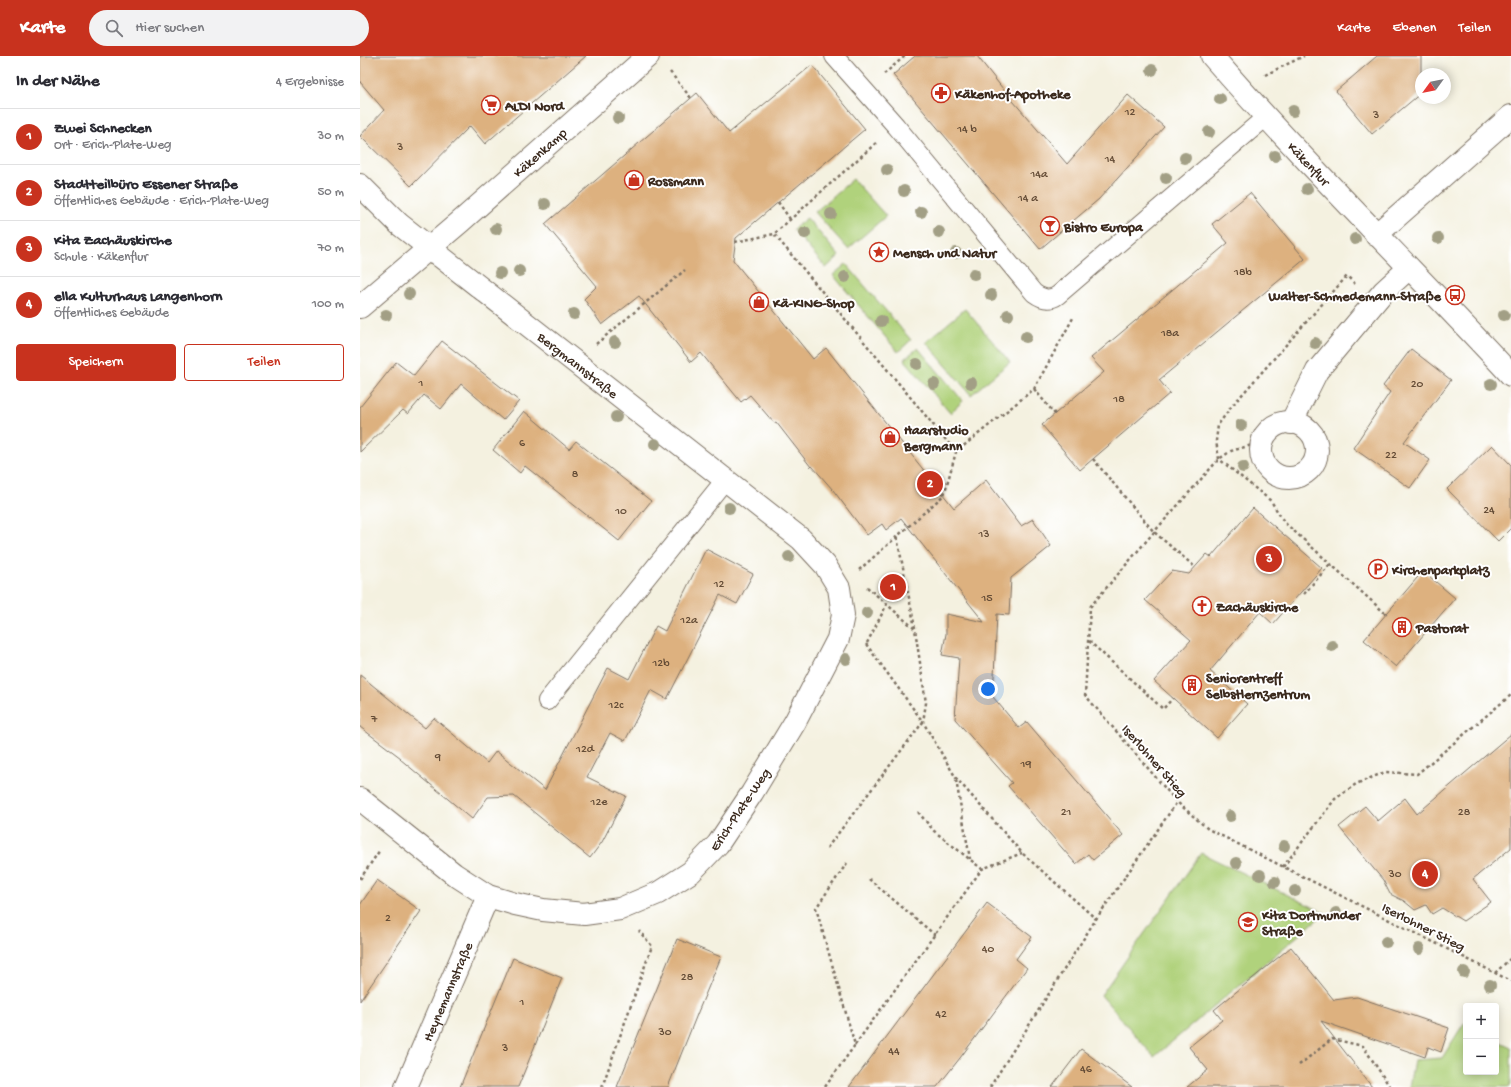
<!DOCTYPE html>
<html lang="de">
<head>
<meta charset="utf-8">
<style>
  :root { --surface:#fff; --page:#f2f2f3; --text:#2b2b33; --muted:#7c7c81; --line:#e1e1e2; --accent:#c8321e }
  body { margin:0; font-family:"Gochi Hand",sans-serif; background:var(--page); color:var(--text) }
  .controls { position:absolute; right:12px; bottom:12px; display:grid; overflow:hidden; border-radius:4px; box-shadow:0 2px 10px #0003 }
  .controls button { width:36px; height:36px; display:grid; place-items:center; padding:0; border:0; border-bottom:1px solid var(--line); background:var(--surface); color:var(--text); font:20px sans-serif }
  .compass { position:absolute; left:1055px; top:12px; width:36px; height:36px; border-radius:50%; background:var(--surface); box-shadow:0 2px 10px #0003; rotate:237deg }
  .you { position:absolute; left:628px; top:633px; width:14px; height:14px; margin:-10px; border:3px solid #fff; border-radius:50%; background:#1a73e8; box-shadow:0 0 0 6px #1a73e833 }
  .badge { display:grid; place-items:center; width:26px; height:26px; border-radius:50%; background:var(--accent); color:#fff; font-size:13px; font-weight:700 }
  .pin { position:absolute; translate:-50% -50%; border:2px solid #fff; box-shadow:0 1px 4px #0006 }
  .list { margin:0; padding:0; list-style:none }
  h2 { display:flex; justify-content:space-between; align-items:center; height:52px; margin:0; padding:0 16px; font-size:17px }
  h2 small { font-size:13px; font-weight:400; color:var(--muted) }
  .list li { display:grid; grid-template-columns:26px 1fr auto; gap:12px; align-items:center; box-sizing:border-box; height:56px; padding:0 16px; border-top:1px solid var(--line) }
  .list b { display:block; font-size:15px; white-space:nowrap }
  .list p { margin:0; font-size:13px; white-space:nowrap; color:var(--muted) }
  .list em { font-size:13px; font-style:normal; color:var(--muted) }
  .actions { display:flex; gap:8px; padding:12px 16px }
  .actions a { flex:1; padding:9px 0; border:1px solid var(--accent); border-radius:4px; text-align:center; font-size:14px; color:var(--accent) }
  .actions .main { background:var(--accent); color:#fff }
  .icon { flex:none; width:22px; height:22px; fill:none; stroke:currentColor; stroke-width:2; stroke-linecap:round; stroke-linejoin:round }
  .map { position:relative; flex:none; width:1151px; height:1031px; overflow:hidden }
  header { display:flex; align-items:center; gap:24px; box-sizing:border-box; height:56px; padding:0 20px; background:var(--accent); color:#fff }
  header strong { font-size:19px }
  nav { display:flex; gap:22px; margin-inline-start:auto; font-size:14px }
  .search { width:280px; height:36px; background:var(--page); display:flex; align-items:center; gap:10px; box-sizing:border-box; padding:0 14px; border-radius:22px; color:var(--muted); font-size:15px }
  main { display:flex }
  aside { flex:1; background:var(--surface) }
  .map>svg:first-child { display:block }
  .green { fill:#b0d27b; stroke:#767e4c }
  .building { fill:#ddb17f }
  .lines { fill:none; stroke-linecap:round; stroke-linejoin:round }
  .service-casing { stroke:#7c7062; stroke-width:20 }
  .minor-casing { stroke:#7c7062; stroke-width:24 }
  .path { stroke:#7c7062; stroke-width:2.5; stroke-dasharray:3 3; stroke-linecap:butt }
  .service { stroke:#fff; stroke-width:18 }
  .minor { stroke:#fff; stroke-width:22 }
  .tree { fill:#a29f85 }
  .labels { text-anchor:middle; stroke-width:4; stroke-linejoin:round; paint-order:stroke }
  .number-label { font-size:12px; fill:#644c36 }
  .poi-label { font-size:14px; font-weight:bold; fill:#3b2a1e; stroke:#fff; text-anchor:start }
  .street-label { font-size:14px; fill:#3b2a1e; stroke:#fff }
</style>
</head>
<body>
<header>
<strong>Karte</strong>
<div class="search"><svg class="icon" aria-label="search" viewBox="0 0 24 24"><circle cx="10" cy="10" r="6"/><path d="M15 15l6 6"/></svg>Hier suchen</div>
<nav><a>Karte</a><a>Ebenen</a><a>Teilen</a></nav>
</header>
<main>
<aside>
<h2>In der Nähe<small>4 Ergebnisse</small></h2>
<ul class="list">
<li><span class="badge">1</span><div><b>Zwei Schnecken</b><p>Ort · Erich-Plate-Weg</p></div><em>30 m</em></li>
<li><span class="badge">2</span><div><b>Stadtteilbüro Essener Straße</b><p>Öffentliches Gebäude · Erich-Plate-Weg</p></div><em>50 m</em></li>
<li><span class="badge">3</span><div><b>Kita Zachäuskirche</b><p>Schule · Käkenflur</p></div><em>70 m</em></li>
<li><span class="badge">4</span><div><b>ella Kulturhaus Langenhorn</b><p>Öffentliches Gebäude</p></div><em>100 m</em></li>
</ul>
<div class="actions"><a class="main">Speichern</a><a>Teilen</a></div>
</aside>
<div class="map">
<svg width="1151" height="1031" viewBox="0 0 1151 1031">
  <rect width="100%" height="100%" fill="#fff"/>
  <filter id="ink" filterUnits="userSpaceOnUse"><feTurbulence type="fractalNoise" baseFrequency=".025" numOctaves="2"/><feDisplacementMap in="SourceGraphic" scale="8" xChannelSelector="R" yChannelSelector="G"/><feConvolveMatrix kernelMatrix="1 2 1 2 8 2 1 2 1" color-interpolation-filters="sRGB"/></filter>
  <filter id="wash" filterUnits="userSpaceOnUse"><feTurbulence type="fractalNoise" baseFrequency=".012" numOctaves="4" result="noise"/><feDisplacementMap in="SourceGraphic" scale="16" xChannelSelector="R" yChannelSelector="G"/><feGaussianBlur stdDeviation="0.9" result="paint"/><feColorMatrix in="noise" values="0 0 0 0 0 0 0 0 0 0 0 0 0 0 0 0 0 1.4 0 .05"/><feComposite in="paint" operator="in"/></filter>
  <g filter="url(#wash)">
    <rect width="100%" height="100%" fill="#f4f1e0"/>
    <g class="green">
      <path d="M493,123L526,160L488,193L455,156Z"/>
      <path d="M447,162L479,200L466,212L433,173Z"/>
      <path d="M486,208L551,284L538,296L473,219Z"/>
      <path d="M605,253L650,306L611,339L566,286Z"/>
      <path d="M558,292L603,345L590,357L544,303Z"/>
      <path d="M841,797L965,857L794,1001L741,939Z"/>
      <path d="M1104,967L1106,968V1016H1136V984L1151,991V1028L1149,1031H1049L1054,1004L1082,1002Z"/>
    </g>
    <g id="blocks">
      <g class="building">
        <path d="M0,0H226L125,88L110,70L51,130L0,80L24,54L0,26Z"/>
        <path d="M555,0H617L647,38L707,108L768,39L804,71L739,143L680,193L533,19Z"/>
        <path d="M1017,0H1061V37L1012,78L976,35Z"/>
        <path d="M452,9L505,73L376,182L373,204L453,303L466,292L594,452L626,424L661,470L673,463L691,490L651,522L649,559L637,558L633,641L659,672L667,666L763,779L733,804L728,798L716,808L648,730L652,727L595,663L599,602L582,599L586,578V558L624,566L541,462L526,474L522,468L507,479L473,434L452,410L451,411L416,366L414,367L390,339L381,346L341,297L331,306L279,240L242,269L224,243L237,230L185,168L337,37L369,77Z"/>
        <path d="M890,137L945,203L799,324L810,337L720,414L682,369L744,316L731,302L868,187L852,168Z"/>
        <path d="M82,285L159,345L143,364L101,328L81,353L64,339L48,358L43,354L0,396V351L36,306L54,320Z"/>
        <path d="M1051,293L1091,324L1044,386L1070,404L1050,432L993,392L1030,336L1023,330Z"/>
        <path d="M164,355L209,393L216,385L291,445L259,485L165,410L160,417L133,394Z"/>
        <path d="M1132,389L1151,409V472L1138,485L1087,433Z"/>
        <path d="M893,452L962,512L913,568L900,556L850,615L887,648L857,682L794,625L831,584L785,544L812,515L829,518L847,498L851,501Z"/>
        <path d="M346,493L393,518L377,548L360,539L307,643L291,634L265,685L250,677L227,721L266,740L242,786L230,802L154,740L128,741L112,763L40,703L41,702L0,671V619L65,672L74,662L127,707L136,695L185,734L248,612L269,623L296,570L305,575Z"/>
        <path d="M1063,515L1095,542L1036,611L1004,584Z"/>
        <path d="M1151,678V792L1113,823L1131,846L1103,865L1082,852L1072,858L1066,849L1055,854L1044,845L1030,838L1023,824L979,771L1005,750L1018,765L1045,742L1057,758Z"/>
        <path d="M17,824L61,855L0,945V849Z"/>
        <path d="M627,847L672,881L656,903L667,912L600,1002L577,1031H489Z"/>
        <path d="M317,883L361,901L338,956L308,1031H257Z"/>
        <path d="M931,891L974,944L997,941L1089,972L1081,996L1068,991L1065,1001L961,965L1012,1031H827L848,1014L829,991L862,964L854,954Z"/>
        <path d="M153,902L202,922L176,987L158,1031H100Z"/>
        <path d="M721,993L772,1031H692Z"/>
      </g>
    </g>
  </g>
  <g filter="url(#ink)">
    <use href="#blocks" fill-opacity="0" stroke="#7c7062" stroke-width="1"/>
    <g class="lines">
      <g class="service-casing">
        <g id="service">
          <path d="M474,0L536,70L674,237C682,243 690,245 698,239L906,61"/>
          <path d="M187,645L365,424"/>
        </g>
      </g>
      <g class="minor-casing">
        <g id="minor">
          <path id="s1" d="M852,0C947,110 1052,212 1151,319"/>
          <path id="s2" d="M0,129L39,168L441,483L465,509L479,532L483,559L478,583L435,666L392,737L358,788L331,816L298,837L260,853L224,858L183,854L155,848L128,840L94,818L0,743"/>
          <path d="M1016,179L1151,60"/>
          <path id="s3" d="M0,251L100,166L288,0"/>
          <circle cx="929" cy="394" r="28"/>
          <path d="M931,367L957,315L1024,235L1049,212"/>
          <path id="s4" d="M46,1031L128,840"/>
        </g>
      </g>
      <g class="path">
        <path d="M310,16L331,42"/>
        <path d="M524,18L545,0"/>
        <path d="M905,19L944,0"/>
        <path d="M516,87L414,178L596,396"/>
        <path d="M418,146L430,163"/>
        <path d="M375,186L414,178"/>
        <path d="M995,228L987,220L871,351L858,369L856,385L859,403L911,445L924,466L1026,558"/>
        <path d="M236,288L325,214"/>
        <path d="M674,333L695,358"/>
        <path d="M902,386L871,395L859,403L794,476L730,551L725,639L817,746L848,773L1151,925"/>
        <path d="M733,403L794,476L835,511"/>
        <path d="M537,481L555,572"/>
        <path d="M499,514L584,439L596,396L674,333L713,262"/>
        <path d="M507,531L555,573L566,647L563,666L596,722L662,797L736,863"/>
        <path d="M944,538L970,508"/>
        <path d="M729,585L803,653L813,642"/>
        <path d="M507,587L527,548"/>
        <path d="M596,724L610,803"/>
        <path d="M558,756L574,775L622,813"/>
        <path d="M467,792L563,666L506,588"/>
        <path d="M923,811L975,743L996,728L1025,716L1057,718L1151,639"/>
        <path d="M0,823L20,794"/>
        <path d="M509,823L575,879"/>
        <path d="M1135,917L1151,902"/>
        <path d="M495,989L622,813L662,797"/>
        <path d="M939,1009L972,983L1003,990L1030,1031"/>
        <path d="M242,1031L292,890L279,875"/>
        <path d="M465,1031L495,989L456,852L487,807"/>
        <path d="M630,1031L736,863L817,746"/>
      </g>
      <use href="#service" class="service"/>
      <use href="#minor" class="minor"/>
    </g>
    <g class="tree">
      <circle cx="792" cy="14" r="6"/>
      <circle cx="860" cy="43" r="6"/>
      <circle cx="933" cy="55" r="6"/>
      <circle cx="258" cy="62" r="6"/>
      <circle cx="849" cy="76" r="6"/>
      <circle cx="915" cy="100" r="6"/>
      <circle cx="825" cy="102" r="6"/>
      <circle cx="527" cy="114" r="6"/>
      <circle cx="806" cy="122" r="6"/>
      <circle cx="947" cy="133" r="6"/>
      <circle cx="544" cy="135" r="6"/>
      <circle cx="185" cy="148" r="6"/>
      <circle cx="561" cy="156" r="6"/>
      <circle cx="471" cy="158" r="6"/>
      <circle cx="136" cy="173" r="6"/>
      <circle cx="579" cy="176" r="6"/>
      <circle cx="445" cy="177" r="6"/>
      <circle cx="1078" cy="182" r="6"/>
      <circle cx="995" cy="183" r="6"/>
      <circle cx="596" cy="197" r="6"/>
      <circle cx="159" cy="215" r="6"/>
      <circle cx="140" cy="217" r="6"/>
      <circle cx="614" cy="218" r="6"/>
      <circle cx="485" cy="221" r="6"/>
      <circle cx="49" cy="238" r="6"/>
      <circle cx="631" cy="239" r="6"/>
      <circle cx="214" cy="258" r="6"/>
      <circle cx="26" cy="259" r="6"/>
      <circle cx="648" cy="259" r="6"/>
      <circle cx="1144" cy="259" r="6"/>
      <circle cx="521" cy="265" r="6"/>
      <circle cx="666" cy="281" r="6"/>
      <circle cx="255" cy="286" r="6"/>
      <circle cx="955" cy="287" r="6"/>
      <circle cx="557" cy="308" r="6"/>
      <circle cx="611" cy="327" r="6"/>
      <circle cx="574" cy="328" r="6"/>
      <circle cx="1131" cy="328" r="6"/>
      <circle cx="256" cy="361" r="6"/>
      <circle cx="881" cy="369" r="6"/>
      <circle cx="295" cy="388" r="6"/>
      <circle cx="883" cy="411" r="6"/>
      <circle cx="369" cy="452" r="6"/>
      <circle cx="429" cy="501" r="6"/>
      <circle cx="507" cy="557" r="6"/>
      <circle cx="972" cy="590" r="6"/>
      <circle cx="486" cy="603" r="6"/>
      <circle cx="870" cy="760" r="6"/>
      <circle cx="924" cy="790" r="6"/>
      <circle cx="876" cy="807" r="6"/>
      <circle cx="900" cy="819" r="6"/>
      <circle cx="915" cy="826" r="6"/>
      <circle cx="935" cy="835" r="6"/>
      <circle cx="976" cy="857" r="6"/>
      <circle cx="1026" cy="886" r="6"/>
      <circle cx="1059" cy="893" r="6"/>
      <circle cx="1104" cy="916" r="6"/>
      <circle cx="1130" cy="929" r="6"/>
    </g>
  </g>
  <defs>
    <g id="pharmacy-ring" transform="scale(1)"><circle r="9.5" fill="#fff" stroke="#c8321e" stroke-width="1.5"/><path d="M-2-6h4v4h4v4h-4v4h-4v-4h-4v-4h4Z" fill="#c8321e"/></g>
    <g id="supermarket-ring" transform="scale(1)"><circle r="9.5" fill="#fff" stroke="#c8321e" stroke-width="1.5"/><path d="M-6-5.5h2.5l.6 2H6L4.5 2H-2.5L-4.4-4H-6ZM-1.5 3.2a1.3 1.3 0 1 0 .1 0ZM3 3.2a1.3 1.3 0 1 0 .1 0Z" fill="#c8321e"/></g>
    <g id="shop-ring" transform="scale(1)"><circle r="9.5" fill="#fff" stroke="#c8321e" stroke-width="1.5"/><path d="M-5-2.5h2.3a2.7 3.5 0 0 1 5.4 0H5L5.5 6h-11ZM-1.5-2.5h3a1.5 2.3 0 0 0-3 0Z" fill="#c8321e"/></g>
    <g id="bar-ring" transform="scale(1)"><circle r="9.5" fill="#fff" stroke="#c8321e" stroke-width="1.5"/><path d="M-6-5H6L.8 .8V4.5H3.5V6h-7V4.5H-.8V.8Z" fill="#c8321e"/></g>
    <g id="sight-ring" transform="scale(1)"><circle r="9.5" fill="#fff" stroke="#c8321e" stroke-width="1.5"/><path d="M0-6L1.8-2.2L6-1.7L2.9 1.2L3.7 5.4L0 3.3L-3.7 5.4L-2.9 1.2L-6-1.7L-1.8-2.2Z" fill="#c8321e"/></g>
    <g id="bus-ring" transform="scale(1)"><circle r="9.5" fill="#fff" stroke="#c8321e" stroke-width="1.5"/><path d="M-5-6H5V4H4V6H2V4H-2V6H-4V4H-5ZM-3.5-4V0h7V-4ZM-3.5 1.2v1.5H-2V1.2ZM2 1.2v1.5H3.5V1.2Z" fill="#c8321e"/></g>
    <g id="parking-ring" transform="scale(1)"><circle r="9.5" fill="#fff" stroke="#c8321e" stroke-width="1.5"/><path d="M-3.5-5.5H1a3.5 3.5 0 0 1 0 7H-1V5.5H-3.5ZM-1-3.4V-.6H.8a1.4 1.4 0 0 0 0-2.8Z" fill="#c8321e"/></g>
    <g id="church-ring" transform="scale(1)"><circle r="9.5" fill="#fff" stroke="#c8321e" stroke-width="1.5"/><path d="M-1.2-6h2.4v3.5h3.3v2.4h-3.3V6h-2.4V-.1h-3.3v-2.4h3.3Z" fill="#c8321e"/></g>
    <g id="building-ring" transform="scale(1)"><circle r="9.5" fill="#fff" stroke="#c8321e" stroke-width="1.5"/><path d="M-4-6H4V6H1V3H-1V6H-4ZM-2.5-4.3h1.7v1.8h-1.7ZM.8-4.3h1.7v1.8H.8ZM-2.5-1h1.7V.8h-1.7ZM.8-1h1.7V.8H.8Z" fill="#c8321e"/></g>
    <g id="school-ring" transform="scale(1)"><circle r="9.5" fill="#fff" stroke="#c8321e" stroke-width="1.5"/><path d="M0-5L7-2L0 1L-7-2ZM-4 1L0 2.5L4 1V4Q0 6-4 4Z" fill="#c8321e"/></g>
  </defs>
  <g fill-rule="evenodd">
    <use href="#pharmacy-ring" x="581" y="37"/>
    <use href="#supermarket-ring" x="131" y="49"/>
    <use href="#shop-ring" x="274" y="124"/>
    <use href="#bar-ring" x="690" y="170"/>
    <use href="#sight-ring" x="519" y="196"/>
    <use href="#bus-ring" x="1095" y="239"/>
    <use href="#shop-ring" x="399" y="246"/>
    <use href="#shop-ring" x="530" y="381"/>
    <use href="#parking-ring" x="1018" y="513"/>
    <use href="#church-ring" x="842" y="550"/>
    <use href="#building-ring" x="1042" y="571"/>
    <use href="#building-ring" x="832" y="629"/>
    <use href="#school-ring" x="888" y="866"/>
  </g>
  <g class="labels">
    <g class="number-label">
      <text x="770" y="59">12</text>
      <text x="1016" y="62">3</text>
      <text x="607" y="76">14 b</text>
      <text x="40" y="94">3</text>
      <text x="750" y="106">14</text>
      <text x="679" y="121">14a</text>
      <text x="668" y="145">14 a</text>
      <text x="883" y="219">18b</text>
      <text x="810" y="280">18a</text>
      <text x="61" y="330">1</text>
      <text x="1057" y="331">20</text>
      <text x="759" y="346">18</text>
      <text x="162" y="390">6</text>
      <text x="1031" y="402">22</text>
      <text x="215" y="421">8</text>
      <text x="1129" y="457">24</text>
      <text x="261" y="458">10</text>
      <text x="624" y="481">13</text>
      <text x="359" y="531">12</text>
      <text x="627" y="545">15</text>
      <text x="329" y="567">12a</text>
      <text x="301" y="610">12b</text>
      <text x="256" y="652">12c</text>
      <text x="14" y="666">7</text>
      <text x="225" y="696">12d</text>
      <text x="78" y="704">9</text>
      <text x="666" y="711">19</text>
      <text x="239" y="749">12e</text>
      <text x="706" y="759">21</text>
      <text x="1104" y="759">28</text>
      <text x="1035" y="821">30</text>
      <text x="28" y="865">2</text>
      <text x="628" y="896">40</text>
      <text x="327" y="924">28</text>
      <text x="162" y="949">1</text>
      <text x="581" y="961">42</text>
      <text x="305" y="979">30</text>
      <text x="145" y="995">3</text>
      <text x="534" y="998">44</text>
      <text x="726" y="1016">46</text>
    </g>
    <g class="poi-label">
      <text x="595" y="42">Käkenhof-Apotheke</text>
      <text x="145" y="54">ALDI Nord</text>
      <text x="288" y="129">Rossmann</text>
      <text x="704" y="175">Bistro Europa</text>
      <text x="533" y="201">Mensch und Natur</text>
      <text x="1081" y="244" text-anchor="end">Walter-Schmedemann-Straße</text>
      <text x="413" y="251">Kä-KING-Shop</text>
      <text x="544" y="378">Haarstudio<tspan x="544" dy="16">Bergmann</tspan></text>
      <text x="1032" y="518">Kirchenparkplatz</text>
      <text x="856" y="555">Zachäuskirche</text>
      <text x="1056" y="576">Pastorat</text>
      <text x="846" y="626">Seniorentreff<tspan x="846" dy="16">Selbstlernzentrum</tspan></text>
      <text x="902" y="863">Kita Dortmunder<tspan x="902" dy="16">Straße</tspan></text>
    </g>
    <g class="street-label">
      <text dy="5" stroke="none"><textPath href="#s3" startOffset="237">Käkenkamp</textPath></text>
      <text dy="5" stroke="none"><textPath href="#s1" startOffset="145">Käkenflur</textPath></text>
      <text dy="5" stroke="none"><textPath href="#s2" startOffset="283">Bergmannstraße</textPath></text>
      <text transform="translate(795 704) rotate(49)" y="5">Iserlohner Stieg</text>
      <text transform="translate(379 753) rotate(-56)" y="5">Erich-Plate-Weg</text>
      <text transform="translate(1064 870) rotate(27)" y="5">Iserlohner Stieg</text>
      <text dy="5" stroke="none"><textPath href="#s4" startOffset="104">Heynemannstraße</textPath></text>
    </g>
  </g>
</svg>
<div class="controls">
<button>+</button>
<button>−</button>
</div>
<svg class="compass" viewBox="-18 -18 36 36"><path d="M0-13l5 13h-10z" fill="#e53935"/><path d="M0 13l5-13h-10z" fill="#7c7c81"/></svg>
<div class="you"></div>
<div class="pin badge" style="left:533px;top:531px">1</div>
<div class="pin badge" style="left:570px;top:428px">2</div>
<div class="pin badge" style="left:909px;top:503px">3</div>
<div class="pin badge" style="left:1065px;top:818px">4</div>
</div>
</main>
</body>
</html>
